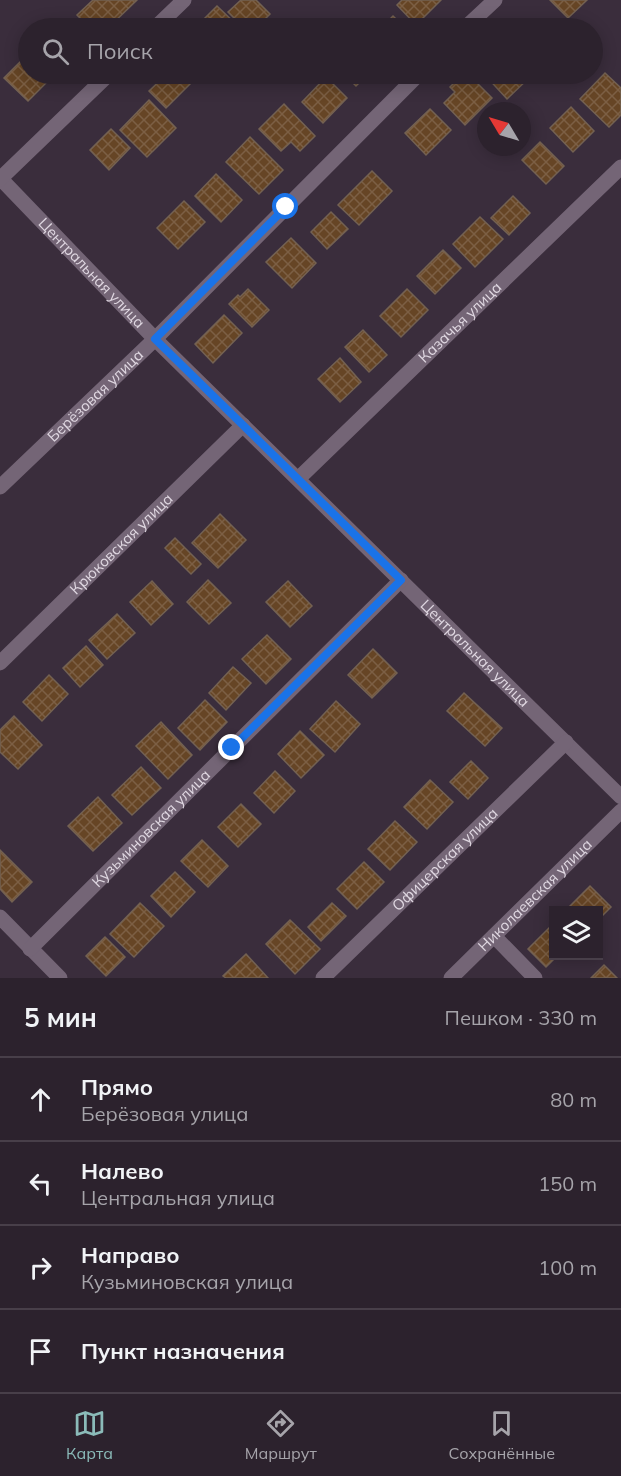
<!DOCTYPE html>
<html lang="ru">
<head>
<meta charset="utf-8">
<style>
  :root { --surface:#2c222d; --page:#382f39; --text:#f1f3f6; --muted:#a6a4aa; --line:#483f49; --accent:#8bbbb9 }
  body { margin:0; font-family:Mulish,sans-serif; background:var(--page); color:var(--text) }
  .controls { position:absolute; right:18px; bottom:18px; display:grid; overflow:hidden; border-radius:0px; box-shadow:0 3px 15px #0003 }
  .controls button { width:54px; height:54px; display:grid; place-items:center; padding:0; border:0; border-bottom:2px solid var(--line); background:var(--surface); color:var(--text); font:30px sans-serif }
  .compass { position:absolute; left:477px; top:102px; width:54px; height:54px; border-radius:50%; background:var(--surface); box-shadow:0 3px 15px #0003; rotate:308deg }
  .stop { position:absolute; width:18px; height:18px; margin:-14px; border:4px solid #1a73e8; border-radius:50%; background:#fff }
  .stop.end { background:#1a73e8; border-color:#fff; box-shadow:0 2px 6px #0008 }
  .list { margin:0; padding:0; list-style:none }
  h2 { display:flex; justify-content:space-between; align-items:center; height:78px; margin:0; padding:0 24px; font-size:26px }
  h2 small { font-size:20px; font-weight:400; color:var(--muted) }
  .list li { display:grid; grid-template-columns:39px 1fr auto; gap:18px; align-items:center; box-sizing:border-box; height:84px; padding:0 24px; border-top:2px solid var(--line) }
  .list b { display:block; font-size:22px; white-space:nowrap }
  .list p { margin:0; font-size:20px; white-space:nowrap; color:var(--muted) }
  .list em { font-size:20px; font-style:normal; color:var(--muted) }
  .icon { flex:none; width:33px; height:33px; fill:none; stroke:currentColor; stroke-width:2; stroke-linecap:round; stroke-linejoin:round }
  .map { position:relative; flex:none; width:621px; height:978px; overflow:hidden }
  .search { position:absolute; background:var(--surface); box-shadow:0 3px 15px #0003; left:18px; right:18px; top:18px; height:66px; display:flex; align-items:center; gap:15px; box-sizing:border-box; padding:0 21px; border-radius:33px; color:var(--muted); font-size:22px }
  .sheet { height:414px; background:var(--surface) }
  nav { display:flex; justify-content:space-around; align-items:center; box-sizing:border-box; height:84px; border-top:2px solid var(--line); background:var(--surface); font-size:16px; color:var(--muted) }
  nav a { display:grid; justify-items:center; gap:3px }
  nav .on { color:var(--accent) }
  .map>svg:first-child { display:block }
  .building { fill:url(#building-cross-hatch); stroke:#736152; stroke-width:1.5 }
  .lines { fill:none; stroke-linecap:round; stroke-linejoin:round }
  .street { stroke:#746576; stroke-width:15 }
  .route { stroke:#1a73e8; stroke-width:8 }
  .labels { text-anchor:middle; stroke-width:4.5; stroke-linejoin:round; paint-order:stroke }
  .street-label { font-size:15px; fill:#e0d8e2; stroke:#302332 }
</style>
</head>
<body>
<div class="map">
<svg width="621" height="978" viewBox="0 0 621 978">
  <defs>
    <pattern id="building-cross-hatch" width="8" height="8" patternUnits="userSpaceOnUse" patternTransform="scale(1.5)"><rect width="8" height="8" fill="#664525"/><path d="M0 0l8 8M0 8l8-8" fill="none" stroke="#7c5f44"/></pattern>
  </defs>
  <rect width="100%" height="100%" fill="#3a2d3c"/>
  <g class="building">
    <path d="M93,0H137L108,28H90L77,15Z"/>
    <path d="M241,0H256L270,14L256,28H244L228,12Z"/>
    <path d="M402,0H441L416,25L397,5Z"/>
    <path d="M550,0H587L568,18Z"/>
    <path d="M217,6L240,28H201L198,25Z"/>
    <path d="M393,16L405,28H381Z"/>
    <path d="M28,54V74L54,75L28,101L4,78Z"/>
    <path d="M605,73L621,88V115L609,127L580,99Z"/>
    <path d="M167,74H188L194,80L166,108L149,91Z"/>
    <path d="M344,74H368L356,86Z"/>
    <path d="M463,74H468L492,98L465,125L444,103L455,92L450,87Z"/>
    <path d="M484,74H531L532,75L507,99Z"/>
    <path d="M326,77L347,98L323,123L302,102Z"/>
    <path d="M149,100L176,128L147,157L120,130Z"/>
    <path d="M284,104L315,136L300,151L291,142L281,151L259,129Z"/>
    <path d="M571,107L594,131L573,152L550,128Z"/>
    <path d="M430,109L451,130L426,155L405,133Z"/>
    <path d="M111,129L130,148L109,170L90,150Z"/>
    <path d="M250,137L283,170L259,194L226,162Z"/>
    <path d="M540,142L564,166L546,184L522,160Z"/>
    <path d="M372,171L392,191L359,225L338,205Z"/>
    <path d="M216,174L242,200L221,222L195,196Z"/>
    <path d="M513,196L530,213L509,235L491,218Z"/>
    <path d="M184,201L205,222L178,249L157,228Z"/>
    <path d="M331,212L348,229L327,249L311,232Z"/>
    <path d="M480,217L503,239L475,267L453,244Z"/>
    <path d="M291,238L316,263L292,288L266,262Z"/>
    <path d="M443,250L461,268L435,294L417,276Z"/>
    <path d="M248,289L269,310L252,327L229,304L238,295L240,297Z"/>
    <path d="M407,289L428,310L401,337L380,316Z"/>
    <path d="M224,315L242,333L213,363L195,344Z"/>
    <path d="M363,330L387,355L369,372L345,347Z"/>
    <path d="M340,358L361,382L340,402L318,379Z"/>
    <path d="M220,514L246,540L218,568L192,543Z"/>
    <path d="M175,538L201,564L191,574L165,548Z"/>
    <path d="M208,580L231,603L209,624L187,602Z"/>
    <path d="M152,581L173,604L151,625L130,602Z"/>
    <path d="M288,581L312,606L290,627L266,602Z"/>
    <path d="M117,614L135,633L107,659L89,640Z"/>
    <path d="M267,635L291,659L266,684L242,659Z"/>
    <path d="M86,646L103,665L80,687L63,668Z"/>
    <path d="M373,649L397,673L372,698L348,675Z"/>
    <path d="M233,667L251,683L226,710L209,693Z"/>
    <path d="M49,675L68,694L42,721L23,702Z"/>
    <path d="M464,693L502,728L485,746L447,711Z"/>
    <path d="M205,700L227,722L200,750L178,728Z"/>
    <path d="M336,701L360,724L335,752L310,729Z"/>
    <path d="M14,716L42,745L18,769L0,752V730Z"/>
    <path d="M161,722L192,755L168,779L136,746Z"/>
    <path d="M300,731L324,755L301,778L278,754Z"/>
    <path d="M471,761L488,778L468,799L450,782Z"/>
    <path d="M141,767L161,788L132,815L112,795Z"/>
    <path d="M275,771L295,791L274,813L254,793Z"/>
    <path d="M430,780L453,802L427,829L404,807Z"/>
    <path d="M98,797L122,823L93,851L68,826Z"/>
    <path d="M241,804L261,824L238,847L218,827Z"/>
    <path d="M395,821L417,842L390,870L368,849Z"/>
    <path d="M202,840L228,866L208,887L181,861Z"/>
    <path d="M0,850L32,882L12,902L0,889Z"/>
    <path d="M364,862L384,882L357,909L337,889Z"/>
    <path d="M175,872L195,892L171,917L151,896Z"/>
    <path d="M590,886L611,907L598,920V910H569L567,909Z"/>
    <path d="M140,903L164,926L134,957L110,934Z"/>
    <path d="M332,903L346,916L321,941L308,927Z"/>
    <path d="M290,920L320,949L295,974L266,944Z"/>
    <path d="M554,923V956H557L546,967L528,949Z"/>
    <path d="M105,937L125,957L106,976L86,956Z"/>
    <path d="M246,954L268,978H226L223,976Z"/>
    <path d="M604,965L617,978H591Z"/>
  </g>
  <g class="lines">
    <g class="street">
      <path d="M155,28L184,0"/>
      <path d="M465,28L495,0"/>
      <path id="s1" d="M0,178L155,339L621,797"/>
      <path d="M0,179L109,74"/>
      <path id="s2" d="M299,478L621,167"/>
      <path id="s3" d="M0,487L155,339L419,74"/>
      <path id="s4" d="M0,663L243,425"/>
      <path d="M0,917L60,978"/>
      <path d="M494,936L535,978"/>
      <path id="s5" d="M30,949L401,580"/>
      <path id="s6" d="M323,978L566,742"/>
      <path id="s7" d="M451,978L621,811"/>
    </g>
  </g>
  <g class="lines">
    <path class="route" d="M232,748L401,580L155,339L286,207"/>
  </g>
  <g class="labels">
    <g class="street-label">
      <text dy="5" stroke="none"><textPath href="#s1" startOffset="132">Центральная улица</textPath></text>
      <text dy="5" stroke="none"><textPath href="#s2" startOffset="224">Казачья улица</textPath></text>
      <text dy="5" stroke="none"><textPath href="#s3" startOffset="132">Берёзовая улица</textPath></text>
      <text dy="5" stroke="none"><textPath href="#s4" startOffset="170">Крюковская улица</textPath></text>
      <text dy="5" stroke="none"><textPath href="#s1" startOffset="672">Центральная улица</textPath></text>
      <text dy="5" stroke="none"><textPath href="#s5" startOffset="171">Кузьминовская улица</textPath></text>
      <text dy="5" stroke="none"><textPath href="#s6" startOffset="170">Офицерская улица</textPath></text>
      <text dy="5" stroke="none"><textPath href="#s7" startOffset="118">Николаевская улица</textPath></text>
    </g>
  </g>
</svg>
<div class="controls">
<button><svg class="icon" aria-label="layers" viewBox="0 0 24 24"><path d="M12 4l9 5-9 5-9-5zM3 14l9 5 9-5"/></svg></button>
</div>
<svg class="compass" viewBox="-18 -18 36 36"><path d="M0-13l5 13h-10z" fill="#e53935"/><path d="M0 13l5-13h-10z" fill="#a6a4aa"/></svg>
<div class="stop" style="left:286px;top:207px"></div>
<div class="stop end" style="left:232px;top:748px"></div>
<div class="search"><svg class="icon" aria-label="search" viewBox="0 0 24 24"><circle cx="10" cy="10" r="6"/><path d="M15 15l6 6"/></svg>Поиск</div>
</div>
<section class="sheet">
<h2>5 мин<small>Пешком · 330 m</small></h2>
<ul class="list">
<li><svg class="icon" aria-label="ahead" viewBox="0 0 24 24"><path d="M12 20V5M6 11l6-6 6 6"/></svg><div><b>Прямо</b><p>Берёзовая улица</p></div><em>80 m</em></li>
<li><svg class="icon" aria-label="left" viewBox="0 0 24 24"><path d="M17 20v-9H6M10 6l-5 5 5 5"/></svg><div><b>Налево</b><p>Центральная улица</p></div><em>150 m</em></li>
<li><svg class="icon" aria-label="right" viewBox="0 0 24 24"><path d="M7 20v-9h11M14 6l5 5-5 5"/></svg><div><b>Направо</b><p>Кузьминовская улица</p></div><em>100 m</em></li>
<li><svg class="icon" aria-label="arrive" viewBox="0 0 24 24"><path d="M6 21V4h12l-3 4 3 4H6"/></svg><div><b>Пункт назначения</b></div></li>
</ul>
</section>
<nav>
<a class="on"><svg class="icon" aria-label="map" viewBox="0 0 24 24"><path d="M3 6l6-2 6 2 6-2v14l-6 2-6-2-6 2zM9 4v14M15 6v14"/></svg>Карта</a>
<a><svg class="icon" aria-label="directions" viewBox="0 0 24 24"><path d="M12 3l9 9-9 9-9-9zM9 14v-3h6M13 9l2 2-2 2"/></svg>Маршрут</a>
<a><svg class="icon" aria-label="saved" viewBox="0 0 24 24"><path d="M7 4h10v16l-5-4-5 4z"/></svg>Сохранённые</a>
</nav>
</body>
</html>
